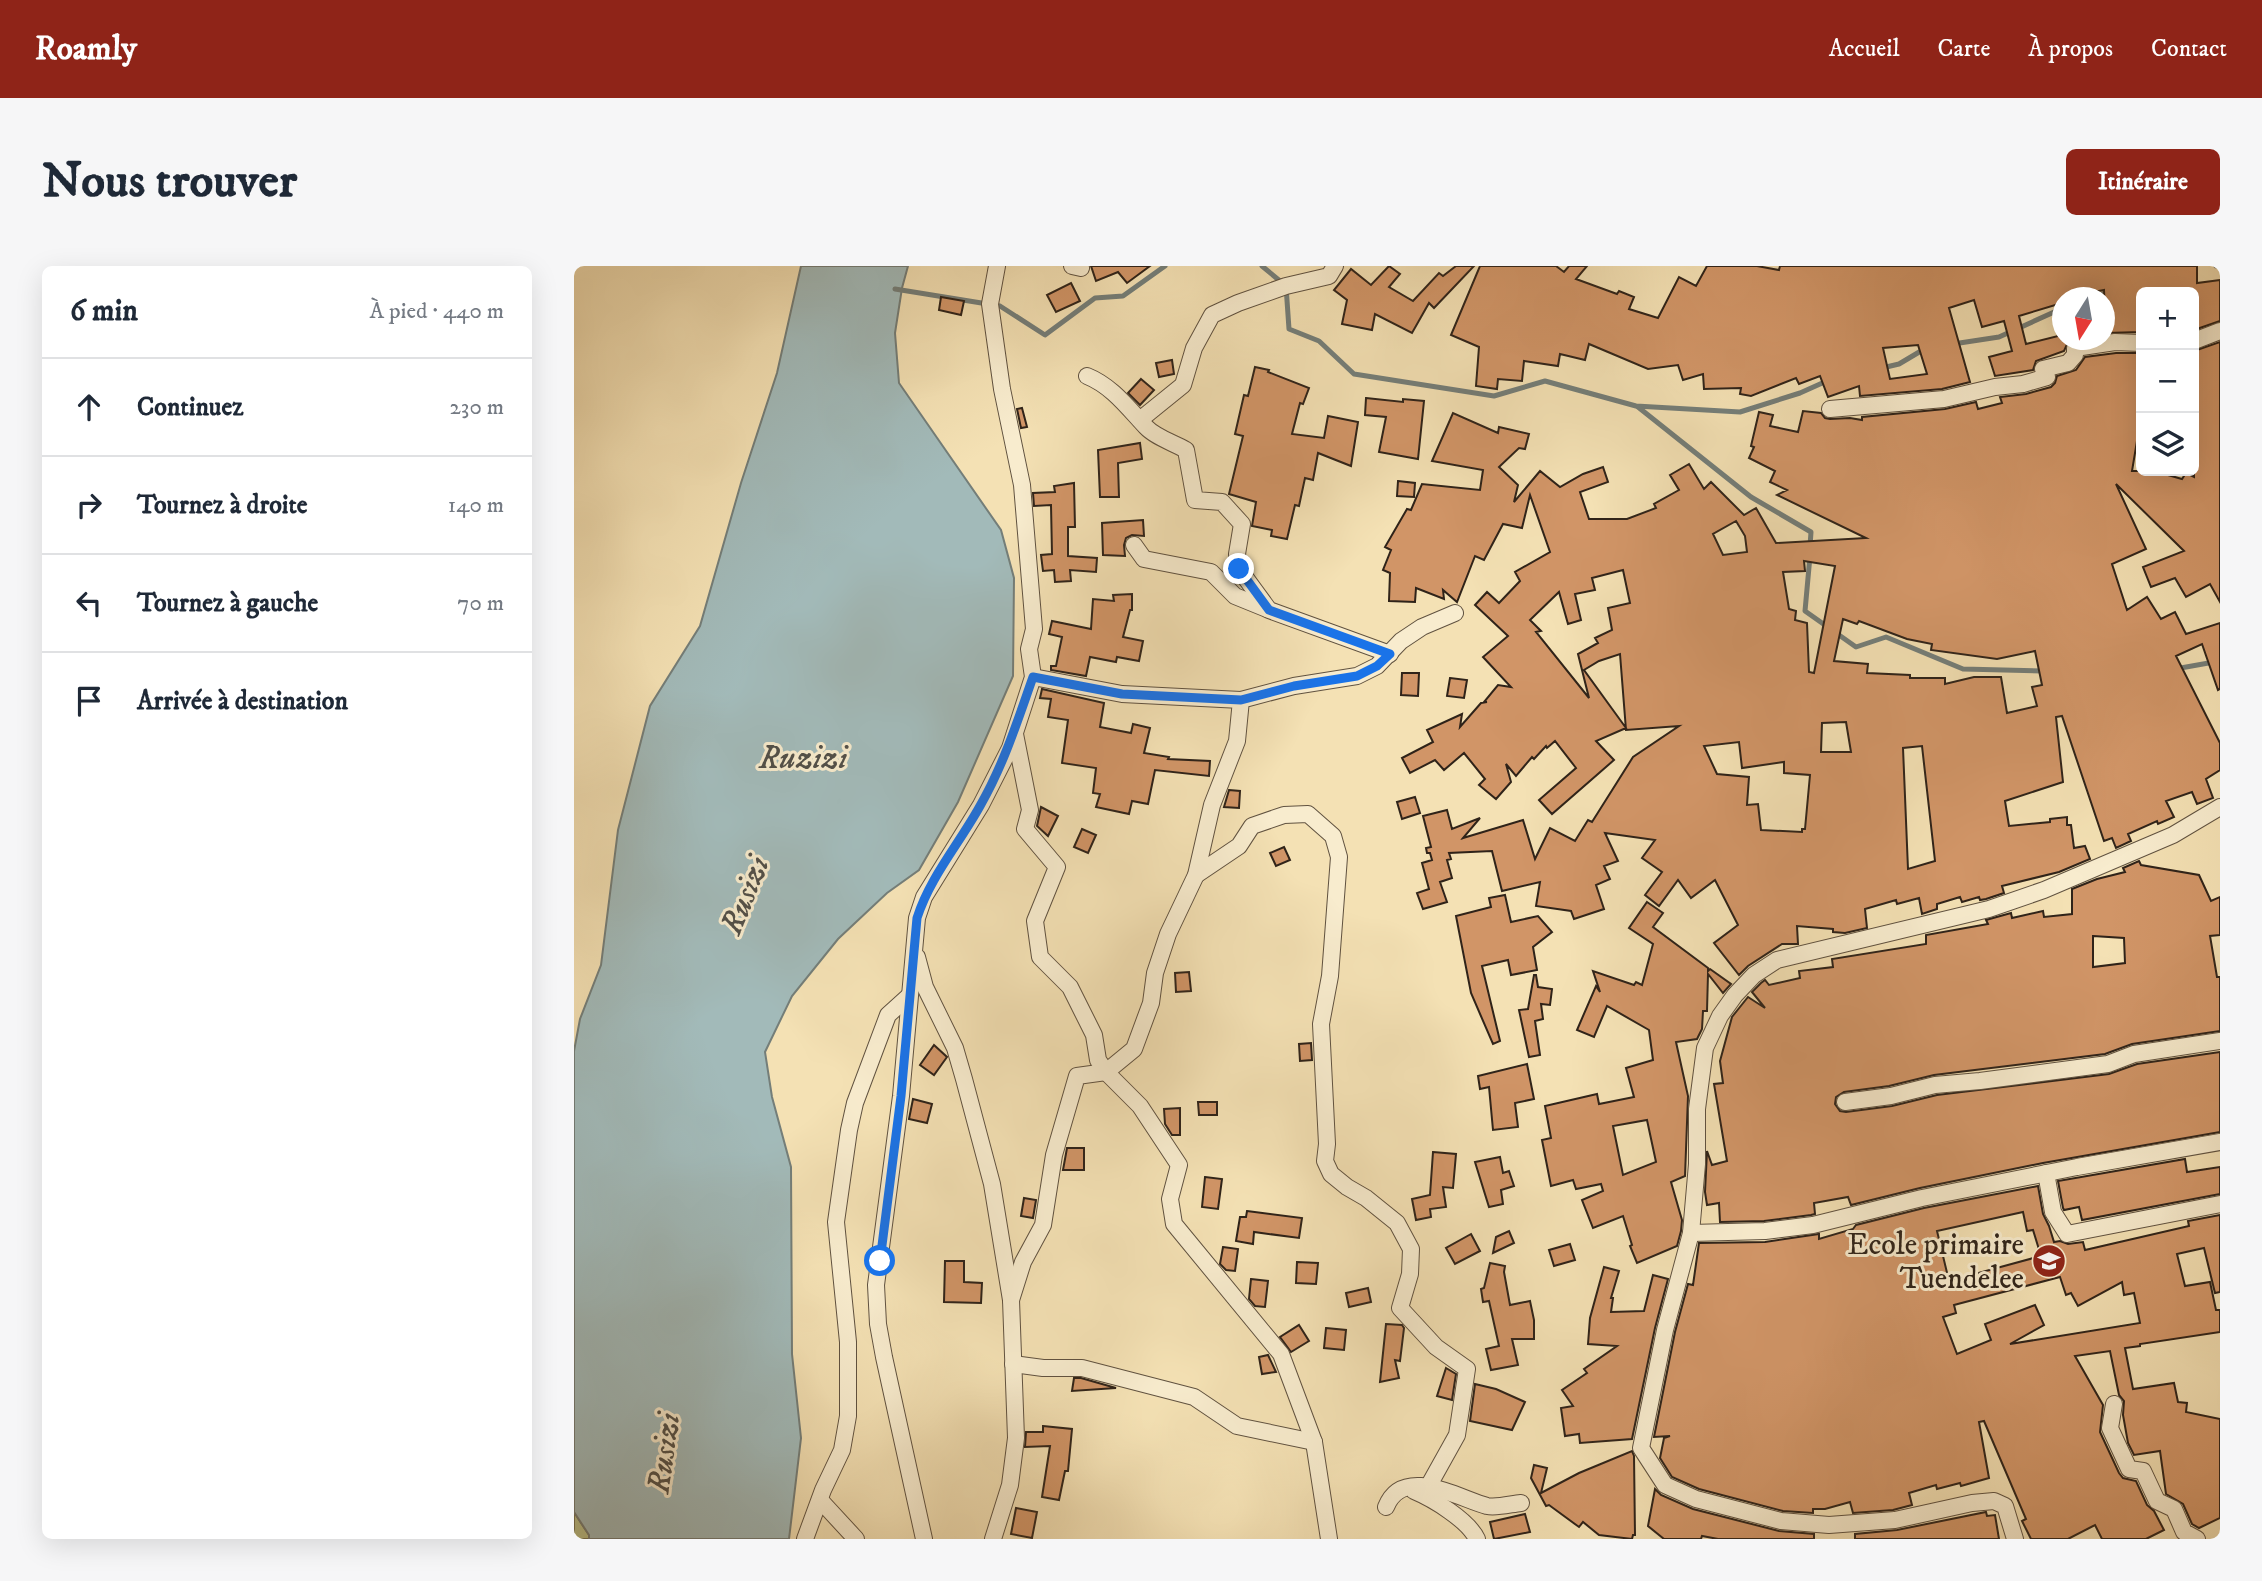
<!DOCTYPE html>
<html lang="fr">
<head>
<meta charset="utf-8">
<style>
  :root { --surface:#fff; --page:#f6f6f7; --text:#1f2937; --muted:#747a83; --line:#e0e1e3; --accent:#8f2418 }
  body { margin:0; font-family:"IM FELL DW Pica",serif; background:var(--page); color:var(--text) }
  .controls { position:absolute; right:21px; top:21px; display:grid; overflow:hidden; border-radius:10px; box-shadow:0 7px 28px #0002 }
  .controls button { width:63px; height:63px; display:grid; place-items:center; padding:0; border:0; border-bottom:2px solid var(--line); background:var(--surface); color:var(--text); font:35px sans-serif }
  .compass { position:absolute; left:1478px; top:21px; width:63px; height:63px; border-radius:50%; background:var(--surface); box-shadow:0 7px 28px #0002; rotate:191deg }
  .stop { position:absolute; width:21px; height:21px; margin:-16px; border:5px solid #1a73e8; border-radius:50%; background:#fff }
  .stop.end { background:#1a73e8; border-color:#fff; box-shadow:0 2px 7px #0008 }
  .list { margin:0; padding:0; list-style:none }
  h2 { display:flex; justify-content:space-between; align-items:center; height:91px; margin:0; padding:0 28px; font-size:30px }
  h2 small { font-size:23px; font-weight:400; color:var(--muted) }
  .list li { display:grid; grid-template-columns:46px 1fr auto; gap:21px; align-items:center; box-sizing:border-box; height:98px; padding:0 28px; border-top:2px solid var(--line) }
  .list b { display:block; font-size:26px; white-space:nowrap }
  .list em { font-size:23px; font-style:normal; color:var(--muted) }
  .icon { flex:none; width:38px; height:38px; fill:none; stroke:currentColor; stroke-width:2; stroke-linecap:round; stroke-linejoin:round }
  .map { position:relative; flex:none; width:1646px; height:1273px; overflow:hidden; border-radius:10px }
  header { display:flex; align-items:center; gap:42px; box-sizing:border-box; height:98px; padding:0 35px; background:var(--accent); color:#fff }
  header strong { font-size:33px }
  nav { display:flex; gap:38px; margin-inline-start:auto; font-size:24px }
  .intro { display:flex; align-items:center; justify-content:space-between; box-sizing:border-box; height:168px; padding:0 42px }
  h1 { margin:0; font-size:49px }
  .button { padding:18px 32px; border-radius:10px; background:var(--accent); color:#fff; font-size:24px; font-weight:700 }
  main { display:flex; gap:42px; padding:0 42px }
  aside { flex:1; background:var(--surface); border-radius:10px; box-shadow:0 7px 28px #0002 }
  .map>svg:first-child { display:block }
  .green { fill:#bac38e; stroke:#747354; stroke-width:2 }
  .water { fill:#a2bab9; stroke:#747e79; stroke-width:2 }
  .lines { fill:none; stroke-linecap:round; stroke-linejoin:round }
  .stream { stroke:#747e79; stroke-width:5 }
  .building { fill:#d19567; stroke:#2f2319; stroke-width:2; fill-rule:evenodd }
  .street-casing { stroke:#605240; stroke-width:18 }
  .street { stroke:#f8ecce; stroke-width:16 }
  .route { stroke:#1a73e8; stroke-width:9 }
  .labels { text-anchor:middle; stroke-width:6; stroke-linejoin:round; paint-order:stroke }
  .poi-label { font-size:30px; fill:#2f2319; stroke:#f8ecce; text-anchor:end }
  .water-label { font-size:32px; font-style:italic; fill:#525049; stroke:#f8ecce }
</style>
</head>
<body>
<header>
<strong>Roamly</strong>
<nav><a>Accueil</a><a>Carte</a><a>À propos</a><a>Contact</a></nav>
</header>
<div class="intro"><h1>Nous trouver</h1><a class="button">Itinéraire</a></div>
<main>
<aside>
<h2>6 min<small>À pied · 440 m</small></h2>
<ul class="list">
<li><svg class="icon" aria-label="ahead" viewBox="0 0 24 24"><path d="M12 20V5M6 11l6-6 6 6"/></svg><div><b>Continuez</b></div><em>230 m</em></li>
<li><svg class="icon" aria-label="right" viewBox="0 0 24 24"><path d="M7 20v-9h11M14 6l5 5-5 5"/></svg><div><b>Tournez à droite</b></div><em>140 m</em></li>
<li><svg class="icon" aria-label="left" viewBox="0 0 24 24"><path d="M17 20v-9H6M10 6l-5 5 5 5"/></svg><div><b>Tournez à gauche</b></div><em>70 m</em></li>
<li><svg class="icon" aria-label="arrive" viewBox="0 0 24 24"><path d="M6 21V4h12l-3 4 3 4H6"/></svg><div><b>Arrivée à destination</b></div></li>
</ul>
</aside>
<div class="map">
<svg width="1646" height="1273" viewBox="0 0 1646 1273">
  <rect width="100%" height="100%" fill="#f4e1b4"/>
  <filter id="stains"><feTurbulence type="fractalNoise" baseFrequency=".00286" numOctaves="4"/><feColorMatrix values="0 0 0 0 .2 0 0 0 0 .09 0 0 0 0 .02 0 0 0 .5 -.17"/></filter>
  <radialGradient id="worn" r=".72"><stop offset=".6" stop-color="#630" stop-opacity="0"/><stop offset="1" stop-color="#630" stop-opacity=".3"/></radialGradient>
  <path class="green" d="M0,1246L15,1269V1273H0Z"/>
  <path class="water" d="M227,0H334L328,22L321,67L325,117L427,264L440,312L439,410L384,536L345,604L313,627L264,673L218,730L191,786L198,831L217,901L218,1088L227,1172L215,1273H15V1269L0,1246V785L6,753L27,699L44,564L76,440L126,360L167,217L203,107Z"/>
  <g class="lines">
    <g class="stream">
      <path d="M688,0L712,20L715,63L745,75L780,108L920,130L971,115L1062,140L1166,146L1226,127L1255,114"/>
      <path d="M1642,0H1643"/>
      <path d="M321,23L426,40L471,69L521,32L549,30L591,0"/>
      <path d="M1518,32L1536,25"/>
      <path d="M1379,78L1425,71L1489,42"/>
      <path d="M1308,102L1325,98L1352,82"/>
      <path d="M1064,141L1177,231L1237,266L1236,280"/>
      <path d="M1236,290L1231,345L1282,381L1312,371L1389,403L1469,405"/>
      <path d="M1601,403L1646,395"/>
    </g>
  </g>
  <g class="building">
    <path d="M517,0H576L553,17L544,6L522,15Z"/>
    <path d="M815,0L826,8L815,21L839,35L865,7L869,10L882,0H900L860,42L855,37L838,67L801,48L798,64L768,58L773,34L760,24L777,3L797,19Z"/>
    <path d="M906,0H982L990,6L995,0H1013L1002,13L1043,28L1045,25L1060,31L1055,43L1084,52L1105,11L1122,20L1133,0H1183L1205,4L1206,0H1623V17L1646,14V55L1620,64V26H1567V66L1532,67L1530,24L1488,32V37L1445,50L1452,78L1488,69V74H1495L1490,85L1462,95L1459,104L1421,110L1415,91L1438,85L1430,55L1408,61L1400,34L1375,42L1396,116L1368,123L1286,130L1285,120L1254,131L1246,110L1225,118L1222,112L1177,130L1166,128L1167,122L1130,123L1129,108L1109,114L1104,99L1074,103L1015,78L1011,94L986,88L984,100L950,95L948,115L924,113L923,123L902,120L905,81L877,69ZM1344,79L1353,108L1316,113L1309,82Z"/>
    <path d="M497,17L506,35L482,46L473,29Z"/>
    <path d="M367,31L390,35L387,49L365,44Z"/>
    <path d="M1646,76V336L1636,318L1612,331L1601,312L1577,321L1569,301L1610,285L1542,218L1572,283L1538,298L1553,344L1573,331L1587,353L1601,346L1612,368L1646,357V423L1644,424L1628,378L1602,390L1646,477V504L1632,513L1639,532L1623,538L1618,526L1592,535L1600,551L1584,558L1583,555L1554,568L1557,575L1542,582L1538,572L1530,575L1488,450L1482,451L1489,516L1431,535L1435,560L1476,556V553L1493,551V559H1497L1500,582L1511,580L1516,593L1485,606L1428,620L1430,627L1412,633L1406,634L1405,631L1388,636L1386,631L1363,638V643L1348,648L1345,632L1323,638L1322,634L1291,643L1293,662L1271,667L1259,666V663L1223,660L1224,678H1208L1174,700L1165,709L1140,677L1164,659L1141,614L1117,632L1104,614L1085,640L1071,629L1088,606L1068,592L1081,574L1031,567L1044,595L1030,600L1036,613L1022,619L1030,643L1000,653L997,645L962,640L966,616L928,625L918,585L875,587L877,593L873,594L878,612L866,616L873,636L849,643L843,627L855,623L848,597L858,594L856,587H853L852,582L857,581L849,550L873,544L878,563L906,552L889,572L949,554L961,593L976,562L1001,575L1014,554L1018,556L1059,491L1105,460L1052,464L1046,388L1025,395L1010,404L1052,462L1022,475L1040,494L978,548L965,534L1002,502L981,475L973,482L972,480L960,493L958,491L942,510L932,498L937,516L922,533L905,519L911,513L890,487L870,504L861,494L836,507L828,492L859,476L853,464L888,448L886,461L907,437L913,436H910L924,419L937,421L909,391L934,370L901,339L913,326L925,337L946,315L941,306L976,286L956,229L948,262L929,258L910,294L901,290L883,336L869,324L870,333L842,322L841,336L815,335L816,307L809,304L817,284L811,281L833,243L837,244L848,218L906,224L909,204L858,195L879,147L924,167L925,161L955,168L951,183L945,182L925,201L944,219L940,236L966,205L986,221L1009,208L1029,201L1034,216L1006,226L1015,253H1053L1082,242L1080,238L1105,224L1096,209L1115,198L1130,223L1137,216L1170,249L1182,242L1202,277L1292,272L1203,229L1213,224L1196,216L1201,205L1175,192L1180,181L1177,180L1185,146L1199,149L1196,160L1224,166L1229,145L1247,147L1251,152L1256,153L1276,152L1288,154V151L1371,143L1402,136L1404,143L1428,137L1426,131L1452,128L1477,121L1481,117L1483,110L1502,104L1511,91L1542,87H1567V176L1563,175L1558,205H1580L1608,213L1612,207L1620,211V126H1623L1620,85ZM1162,255L1171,270L1173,286L1149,289L1139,268ZM1230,295L1261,300L1240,407L1235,406L1233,357L1221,354L1222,345L1215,343L1209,306L1231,305ZM1049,304L1056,337L1034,342L1038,364L1021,372L1024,377L1004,388L1015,432L962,366L967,365L956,354L985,326L994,358L1007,354L1001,328L1021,324L1018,312ZM1269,353L1283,358L1285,355L1333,373L1358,378L1357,384L1423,393L1461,385L1468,419L1458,421L1463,440L1433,447L1427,411H1400L1371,418V412H1336V409L1293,407L1294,398L1260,395ZM1272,456L1277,486H1247L1248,457ZM1165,476L1168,502L1210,496V507L1236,509L1231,563H1228V566L1187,564L1184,538L1173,539L1175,511L1143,508L1130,480ZM1348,480L1361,595L1334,603L1329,482Z"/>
    <path d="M598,94L600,108L585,111L582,97Z"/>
    <path d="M681,101L695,104L694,106L735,122L729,138L726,137L718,168L750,172L754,150L784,156L777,200L744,187L739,214L731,212L725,240L721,239L713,273L697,270L698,264L678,260L682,236L655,228L669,170L661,168L670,129L674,130Z"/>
    <path d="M567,113L580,124L566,139L554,127Z"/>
    <path d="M792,132L829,136V133L850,135L844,193L805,186L812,151L791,149Z"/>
    <path d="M448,142L453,161L447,162L443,143Z"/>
    <path d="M566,177L568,193L544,197L545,231H526L524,184Z"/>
    <path d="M824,215L841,217L840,231L823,230Z"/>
    <path d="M500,217L501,261H494V290L523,292L522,306L496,304L497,315L481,316L480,304L469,305L467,289L478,288L477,239L460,240L459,227L481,226L480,220Z"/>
    <path d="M569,254L570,270L558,269L552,272L550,279L551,290L529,289L528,257Z"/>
    <path d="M558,328V344H556L549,371L569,375L565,395L543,391L542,396L516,391L512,410L477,404V400H482L488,371L475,368L478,355L517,363L519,333L540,335L539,329Z"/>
    <path d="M828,407H845L844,430L827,429Z"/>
    <path d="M876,412L893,414L890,432L873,430Z"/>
    <path d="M468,423L530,437L526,461L557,467L559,458L576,462L570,487L595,491L594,493L636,495L635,510L581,504L574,538L558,535L555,548L522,541L526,528L519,527L522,502L488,497L494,454L474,451L477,433L466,432Z"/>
    <path d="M655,524L666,525L665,542L650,541Z"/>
    <path d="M841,531L846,547L828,553L823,536Z"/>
    <path d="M467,541L484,550L474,570L463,560Z"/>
    <path d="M508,563L522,569L514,587L500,581Z"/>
    <path d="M710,581L716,594L702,600L696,587Z"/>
    <path d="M1565,595L1567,599L1625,609L1637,635L1646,631V669L1636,670L1643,711H1646V765L1558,778L1531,788L1360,809L1315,820L1270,826L1262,831L1261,838L1266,845L1272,846L1318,840L1363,829L1535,808L1563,798L1646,786V866L1469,897L1346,922L1277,939L1274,931L1240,937L1241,948L1237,949L1190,955L1146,956L1145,937L1133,939L1131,926L1133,885L1138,899L1153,895L1140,818L1149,817L1146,795L1158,751L1174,731L1191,742L1178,726L1187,717L1191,714L1195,719L1226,712L1225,705L1259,701L1258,693L1352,678V669L1414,658L1412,654L1437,647L1438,652L1469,645L1470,651L1498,648V623L1523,613L1551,606L1549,602ZM1519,670L1550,672L1551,697L1519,701Z"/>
    <path d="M931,629L937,656L964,650L978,666L959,681L963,704L937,709L934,694L908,700L926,775L919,778L897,727L882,650L917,641L915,632Z"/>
    <path d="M1073,636L1089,647L1079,661L1134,702V705L1136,703L1157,718L1149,727L1134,708L1133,745H1129L1128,763L1123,773L1102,776L1114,830L1111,910L1097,916L1108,954L1107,965L1103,980L1063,997L1056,980L1058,979L1049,950L1019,962L1008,934L1029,925L1027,918L1002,923L999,914L977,920L968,874L977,872L971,840L1023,828L1025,838L1060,831L1052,802L1079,794L1075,764L1033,740L1020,771L1003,764L1022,720L1026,726L1019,705L1060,719L1062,716L1068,719L1079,678L1055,662ZM1073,854L1082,896L1049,909L1039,860Z"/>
    <path d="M615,706L617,725L602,726L601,707Z"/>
    <path d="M960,709H962L964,721L978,723L976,739L967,738L969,753L961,755L966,789L955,791L945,744L954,743Z"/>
    <path d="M737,777L738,794L726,795L725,778Z"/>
    <path d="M360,779L373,791L360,809L346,799Z"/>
    <path d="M953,798L960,833L941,837L944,861L919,864L915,821L906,823L904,810Z"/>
    <path d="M339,833L358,838L353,857L335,853Z"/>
    <path d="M624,836H643V849H625Z"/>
    <path d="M606,842V869H598L591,858L590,843Z"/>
    <path d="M493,882H510V904H489Z"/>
    <path d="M859,886L882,888L879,922L869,921L872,941L856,943L857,951L842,954L838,933L856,929Z"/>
    <path d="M926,891L929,907L935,905L940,920L927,924L929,938L915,941L901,896Z"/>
    <path d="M1611,893L1613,906L1646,901V928L1508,954L1505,941L1490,944L1489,942L1484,915Z"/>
    <path d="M631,911L648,913L644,943L628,941Z"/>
    <path d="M1464,920L1469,948L1475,960L1480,976L1486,975L1494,978L1509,976L1511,984L1615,960L1614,955L1646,949V1026L1641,1027L1630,982L1603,988L1611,1020L1636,1016L1642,1044H1646V1066L1566,1078V1080L1551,1082L1559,1123L1600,1117L1604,1136L1613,1137L1612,1146L1646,1153V1252L1625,1262L1618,1258L1609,1238L1592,1228L1586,1185L1560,1189L1554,1177L1549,1149L1550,1135L1545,1129L1536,1085L1501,1090L1529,1139L1526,1166L1545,1207L1549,1212L1562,1215L1573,1239L1580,1245L1590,1264L1572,1273H1528L1521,1259L1494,1273H1457L1448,1255L1452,1253L1410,1155L1405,1156L1415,1212L1387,1220L1386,1217L1363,1223L1362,1219L1335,1227L1338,1239L1319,1244L1279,1247L1276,1236L1251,1243H1239V1247L1209,1245L1125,1223L1098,1211L1086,1192L1090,1172L1096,1170L1080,1171L1101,1066L1114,1018L1119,1019L1125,977L1191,976L1245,968V973L1279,963L1282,959L1350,942ZM1449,946L1453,965L1459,964L1467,990L1375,1015L1363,965ZM1486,1011L1492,1029L1497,1027L1504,1040L1548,1016L1550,1029L1560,1027L1566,1057L1436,1078L1470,1059L1461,1039L1411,1058L1417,1074L1383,1088L1369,1051L1382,1047L1380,1039Z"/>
    <path d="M450,932L462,934L459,952L447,950Z"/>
    <path d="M673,945L728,952L725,972L680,966L679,978L662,975L666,951H672Z"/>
    <path d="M935,965L940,977L919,987L922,971Z"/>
    <path d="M897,968L906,985L881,998L872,982Z"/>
    <path d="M996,978L1001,994L980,1000L975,984Z"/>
    <path d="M649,981L664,983L661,1005L652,1004L646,998Z"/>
    <path d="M371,995H390V1016L408,1017L407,1037L370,1036Z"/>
    <path d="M723,996L744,997L742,1018L722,1017Z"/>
    <path d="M916,997L931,1000L930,1006L936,1039L956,1035L960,1054V1073H938L944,1099L917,1104L912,1083L925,1080L915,1035L909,1036L907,1023L910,1022Z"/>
    <path d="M1030,1001L1045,1005L1037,1032H1039L1037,1046L1070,1045L1079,1009L1094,1013L1081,1062L1058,1173L1006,1177L1005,1168L991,1170L987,1142L999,1140L988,1124L1013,1107L1010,1103L1043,1080L1014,1078L1016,1052Z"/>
    <path d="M677,1013L694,1015L691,1041L681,1040L675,1033Z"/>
    <path d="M794,1022L797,1036L775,1041L772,1027Z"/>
    <path d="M812,1058L828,1059L830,1062L826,1095L821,1094L825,1112L806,1116Z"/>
    <path d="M725,1059L735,1075L717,1086L706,1071Z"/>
    <path d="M752,1062L772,1064L770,1084L750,1082Z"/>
    <path d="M694,1089L702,1106L688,1108L685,1091Z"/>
    <path d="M872,1102L882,1108L878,1134L863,1130Z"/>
    <path d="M500,1112H507L542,1122L498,1125Z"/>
    <path d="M901,1118L922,1123L951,1136L938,1164L896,1155Z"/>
    <path d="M469,1160L498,1163L494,1205H491L485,1234L468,1231L476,1180L451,1181L452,1166H469Z"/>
    <path d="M1058,1185L1060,1190L1061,1269H1059L1058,1273L1025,1269L1009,1256L1005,1261L975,1239L972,1240L957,1212L960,1199L973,1202L967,1227L1005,1207Z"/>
    <path d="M1081,1223L1087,1229L1119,1243L1205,1265L1240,1268V1273H1144L1128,1270L1127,1273H1090L1074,1260Z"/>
    <path d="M442,1242L463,1246L458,1272L437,1268Z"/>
    <path d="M1412,1246L1413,1250L1421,1249L1425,1273H1281V1268L1323,1264Z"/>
    <path d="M951,1248L956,1266L920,1273L916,1256Z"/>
  </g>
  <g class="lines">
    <g class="street-casing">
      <g id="street">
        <path d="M498,0L507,2"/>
        <path d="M1620,75L1646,65"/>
        <path d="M513,110C538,120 554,142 572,161C581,171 600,177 612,184L621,234L648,236L668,258L663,288L665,303L695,344L816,388"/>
        <path d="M1256,143L1370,133L1421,121L1449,118L1473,111L1469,103L1494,97L1501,89V82L1541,76L1567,77"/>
        <path d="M567,153L609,119L620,82L638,49L664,37L712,20L755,10L761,0"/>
        <path d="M560,279L570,293L637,306L661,330L693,343"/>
        <path d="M459,411L548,428L667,434"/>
        <path d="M441,468L456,544L451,563L483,601L461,655L466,691L496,721L520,769L524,794L532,806L566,840L605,899L596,933L600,958L707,1088L740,1176L755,1273"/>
        <path d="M622,609L665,580L678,560L710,549L734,548L759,570L765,591L756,710L747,758L753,878L751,895L757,908L773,921L792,932L823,957L837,983L836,1008L826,1042L862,1081L893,1103L883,1169L854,1221"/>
        <path d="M343,691L351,721L381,782L390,813L418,918L437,1034L442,1172L436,1219L419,1273"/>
        <path d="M1271,836L1317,830L1361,819L1406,815L1534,798L1560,788L1646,775"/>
        <path d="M1472,907L1479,946L1493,968L1646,938"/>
        <path d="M1117,967L1191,965L1239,959L1348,932L1503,901L1646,876"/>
        <path d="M437,1034L449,996L469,959L480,889L503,810L532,806L560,783L577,737L581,707L594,668L622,609L638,539L663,475L667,434L720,420L783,410L803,400L827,375L848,361L881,347"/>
        <path d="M439,1098L469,1102H508L620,1131L663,1160L740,1176"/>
        <path d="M1540,1138L1536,1162L1555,1203L1569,1205L1583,1235L1600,1243L1610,1266L1623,1273"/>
        <path d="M840,1225C859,1233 894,1254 903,1273"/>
        <path d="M246,1234L282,1273"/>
        <path d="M812,1241C829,1198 886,1233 913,1240C923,1242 937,1238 947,1237"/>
        <path d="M231,1273L249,1224L268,1184L274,1150V1076L262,956L275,864L281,837L314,749L335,730"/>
        <path d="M350,1273L310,1091L304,1058L302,1019L327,830L343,652L350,631L407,539L436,482L459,411L455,383L460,363L448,219L428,123L416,38L423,0"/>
        <path d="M1441,1273L1431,1240L1420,1235L1398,1237L1321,1254L1255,1259L1207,1255L1122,1233L1091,1219L1067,1182L1091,1064L1117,967L1123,898V843L1131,782L1146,750L1161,729L1180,709L1203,694L1415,643L1470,624L1599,569L1646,541"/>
      </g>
    </g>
    <use href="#street" class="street"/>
  </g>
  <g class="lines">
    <path class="route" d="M306,995L327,830L343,652C356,611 385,578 406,540C430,498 443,456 459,411L548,428L667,434L720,420L783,410L803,400L816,388L695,344L665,303"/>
  </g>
  <defs>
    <g id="school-disc" transform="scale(1.75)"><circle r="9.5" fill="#8f2418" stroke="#f8ecce"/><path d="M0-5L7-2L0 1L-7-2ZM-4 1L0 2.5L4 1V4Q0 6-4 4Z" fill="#fff"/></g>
  </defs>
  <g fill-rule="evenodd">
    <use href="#school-disc" x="1475" y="995"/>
  </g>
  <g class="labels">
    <g class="poi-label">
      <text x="1450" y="988">Ecole primaire<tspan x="1450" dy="34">Tuendelee</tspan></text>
    </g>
    <g class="water-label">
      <text x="229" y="502">Ruzizi</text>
      <text transform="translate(170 629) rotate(-68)" y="11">Rusizi</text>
      <text transform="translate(89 1187) rotate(-82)" y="11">Rusizi</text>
    </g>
  </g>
  <rect width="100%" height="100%" filter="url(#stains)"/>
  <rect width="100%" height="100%" fill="url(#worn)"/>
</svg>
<div class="controls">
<button>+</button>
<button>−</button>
<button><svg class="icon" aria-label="layers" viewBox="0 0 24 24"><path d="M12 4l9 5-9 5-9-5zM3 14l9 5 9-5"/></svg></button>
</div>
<svg class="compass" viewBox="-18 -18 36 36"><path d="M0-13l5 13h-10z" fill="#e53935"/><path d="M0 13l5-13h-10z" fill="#747a83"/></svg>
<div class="stop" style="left:306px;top:995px"></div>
<div class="stop end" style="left:665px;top:303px"></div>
</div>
</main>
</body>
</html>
